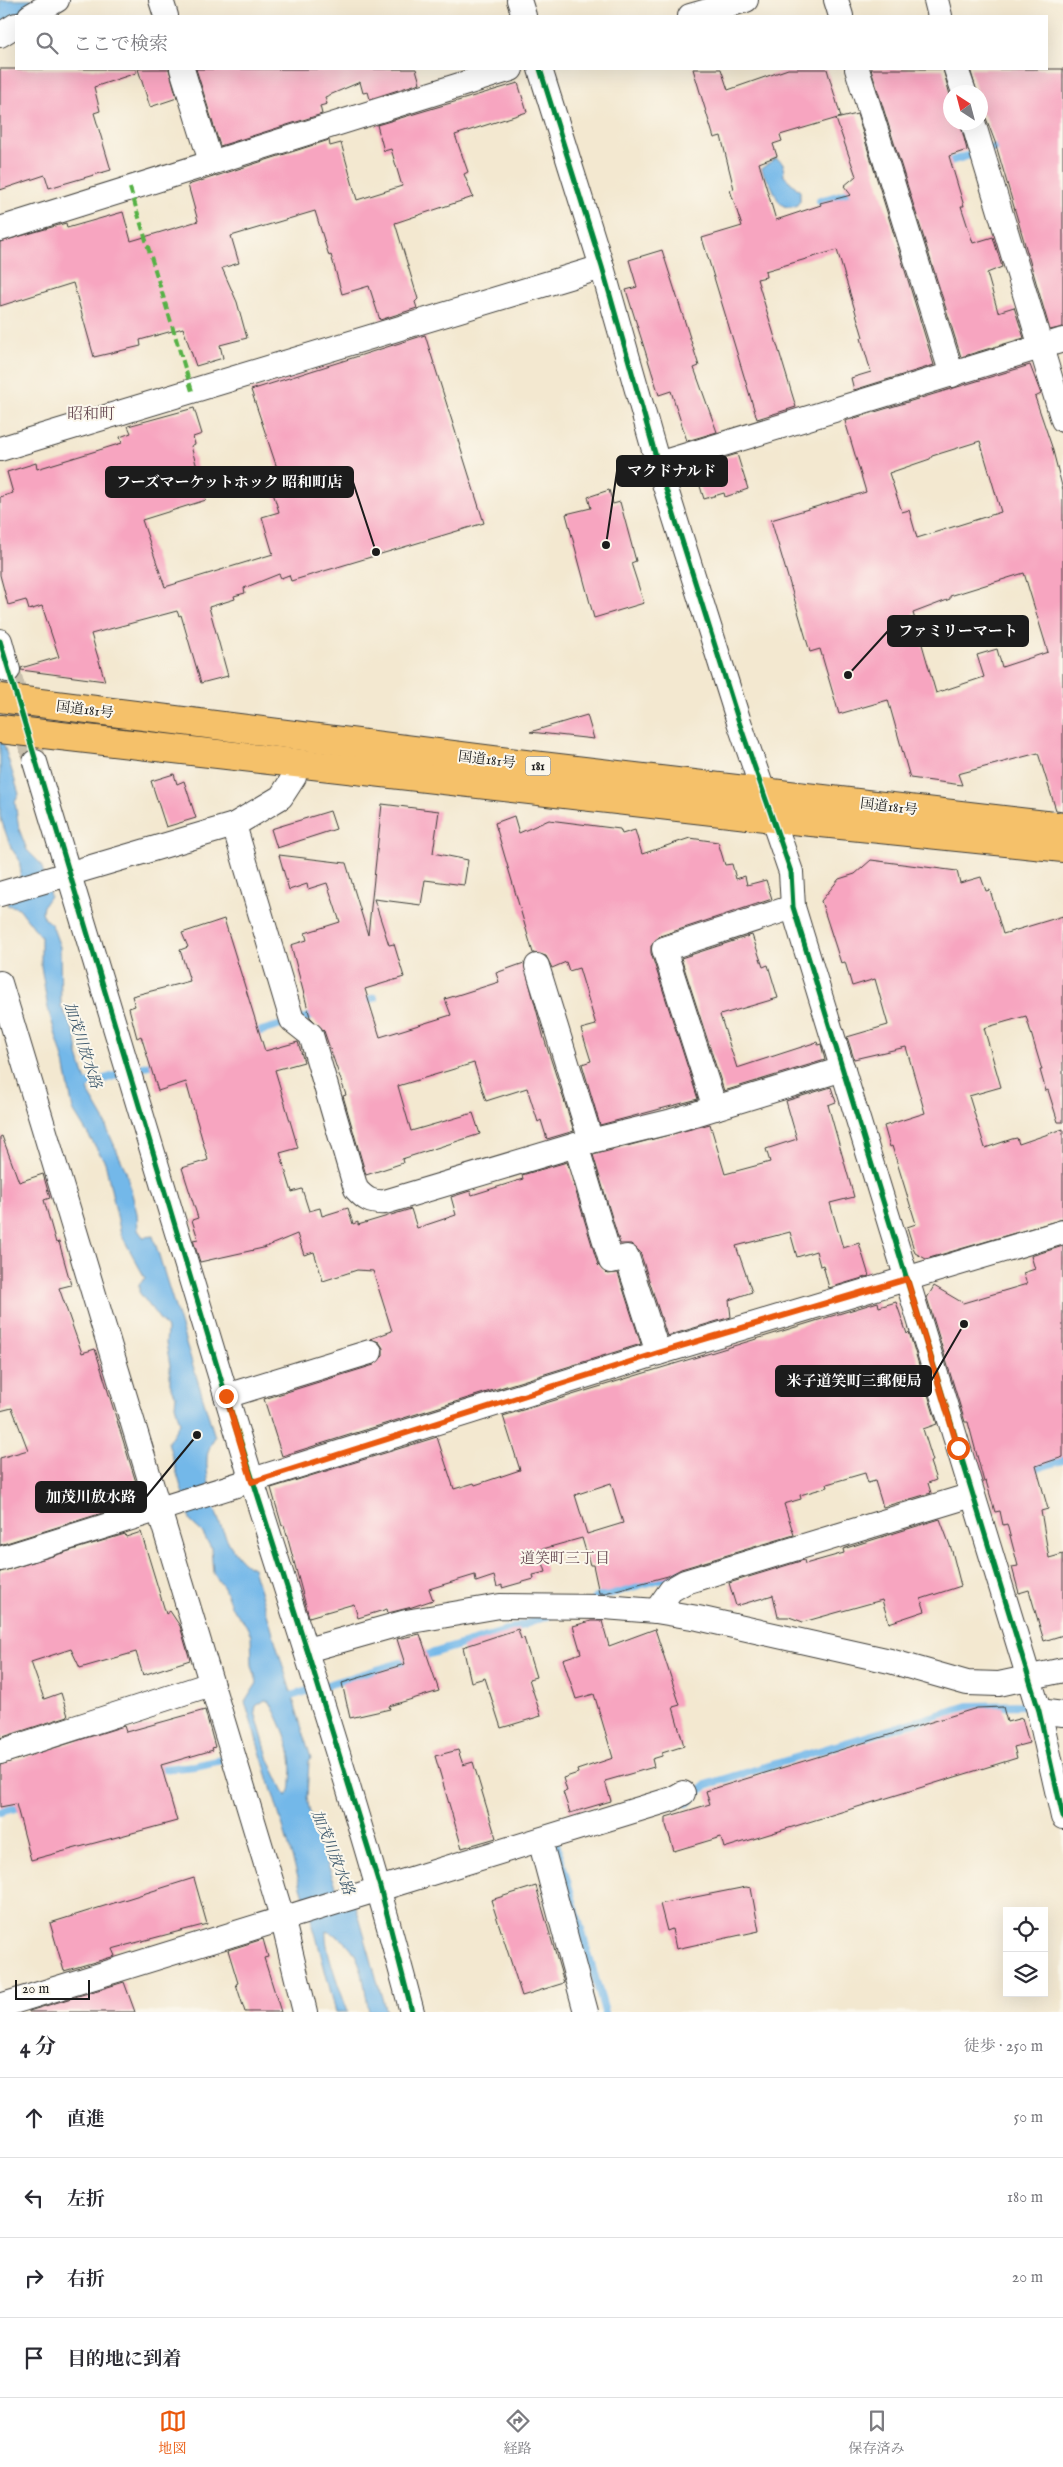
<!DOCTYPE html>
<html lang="ja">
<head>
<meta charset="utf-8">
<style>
  :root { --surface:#fff; --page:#f7f7f7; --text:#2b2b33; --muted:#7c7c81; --line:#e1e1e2; --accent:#ea580c }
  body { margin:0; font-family:"IM FELL English","Noto Serif JP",serif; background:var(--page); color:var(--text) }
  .controls { position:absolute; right:15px; bottom:15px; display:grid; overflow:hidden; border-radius:0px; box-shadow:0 5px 20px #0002 }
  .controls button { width:45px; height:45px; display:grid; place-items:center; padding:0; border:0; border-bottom:1px solid var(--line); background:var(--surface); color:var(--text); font:25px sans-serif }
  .compass { position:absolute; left:943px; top:85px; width:45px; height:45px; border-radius:50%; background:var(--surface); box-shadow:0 5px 20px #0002; rotate:324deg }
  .scale { position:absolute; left:15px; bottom:12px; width:75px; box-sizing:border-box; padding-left:5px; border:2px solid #1c1c1c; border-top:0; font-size:14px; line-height:18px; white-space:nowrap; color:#1c1c1c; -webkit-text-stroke:4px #fbf7ec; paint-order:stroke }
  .stop { position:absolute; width:15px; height:15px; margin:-11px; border:4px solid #ea580c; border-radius:50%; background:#fff }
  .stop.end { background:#ea580c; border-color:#fff; box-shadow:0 1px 5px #0008 }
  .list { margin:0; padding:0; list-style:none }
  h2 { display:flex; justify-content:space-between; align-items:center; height:65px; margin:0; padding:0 20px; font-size:21px }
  h2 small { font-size:16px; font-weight:400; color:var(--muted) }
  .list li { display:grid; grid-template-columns:32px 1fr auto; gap:15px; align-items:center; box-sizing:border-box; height:80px; padding:0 20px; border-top:1px solid var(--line) }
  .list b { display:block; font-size:19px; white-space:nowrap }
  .list em { font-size:16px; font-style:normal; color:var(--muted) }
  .icon { flex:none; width:28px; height:28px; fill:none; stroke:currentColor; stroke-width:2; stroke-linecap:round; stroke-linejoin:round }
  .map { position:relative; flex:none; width:1063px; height:2012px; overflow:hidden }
  .search { position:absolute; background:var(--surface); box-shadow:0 5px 20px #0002; left:15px; right:15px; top:15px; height:55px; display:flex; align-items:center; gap:12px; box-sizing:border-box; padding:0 18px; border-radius:0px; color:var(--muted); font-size:19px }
  .sheet { height:385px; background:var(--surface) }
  nav { display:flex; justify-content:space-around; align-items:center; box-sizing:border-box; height:70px; border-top:1px solid var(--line); background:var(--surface); font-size:14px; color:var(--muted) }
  nav a { display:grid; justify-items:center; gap:2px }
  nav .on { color:var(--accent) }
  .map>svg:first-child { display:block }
  .water { fill:#73b8e9; stroke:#486a82; fill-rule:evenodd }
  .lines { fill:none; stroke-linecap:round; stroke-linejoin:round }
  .stream { stroke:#73b8e9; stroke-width:8 }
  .building { fill:#f7a5c0; fill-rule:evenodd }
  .minor-tunnel { stroke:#c8bfac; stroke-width:24; stroke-dasharray:24 12; stroke-linecap:butt }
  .minor-casing { stroke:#3c3b37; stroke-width:26 }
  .trunk-casing { stroke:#3c3b37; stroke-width:30 }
  .minor { stroke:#fff; stroke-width:24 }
  .trunk { stroke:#f5c16b; stroke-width:28 }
  .quiet { stroke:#55b145; stroke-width:4; stroke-dasharray:8 4; stroke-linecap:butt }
  .cycleway-casing { stroke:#fbf7ec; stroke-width:8 }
  .cycleway { stroke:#00873e; stroke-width:5 }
  .route { stroke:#ea580c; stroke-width:6 }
  .labels { text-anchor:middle; stroke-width:4; stroke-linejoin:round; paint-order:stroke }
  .shield { fill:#fbf7ec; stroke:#5f5e5a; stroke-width:1 }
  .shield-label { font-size:12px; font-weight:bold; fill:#1c1c1c }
  .street-label { font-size:14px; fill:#1c1c1c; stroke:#fbf7ec }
  .water-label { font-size:15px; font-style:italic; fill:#3f5a6e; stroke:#fbf7ec }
  .neighbourhood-label { font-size:15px; fill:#694c55; stroke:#fbf7ec }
  .quarter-label { font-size:16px; fill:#694c55; stroke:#fbf7ec }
  .leader { fill:none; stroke:#1c1c1c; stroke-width:2 }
  .callout-dot { fill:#1c1c1c; stroke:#fbf7ec; stroke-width:2 }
  .callout { fill:#1c1c1c; stroke:#1c1c1c; stroke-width:2 }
  .callout-label { font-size:15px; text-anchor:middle; font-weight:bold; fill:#fff }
</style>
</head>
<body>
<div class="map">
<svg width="1063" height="2012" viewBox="0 0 1063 2012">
  <rect width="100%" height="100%" fill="#fbf7ec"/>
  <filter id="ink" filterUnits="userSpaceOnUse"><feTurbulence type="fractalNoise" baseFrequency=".02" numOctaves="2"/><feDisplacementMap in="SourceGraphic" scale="10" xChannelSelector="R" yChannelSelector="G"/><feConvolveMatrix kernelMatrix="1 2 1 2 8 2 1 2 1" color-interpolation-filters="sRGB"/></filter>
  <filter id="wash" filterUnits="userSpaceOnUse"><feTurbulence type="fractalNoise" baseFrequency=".0096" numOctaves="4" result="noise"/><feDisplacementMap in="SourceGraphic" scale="20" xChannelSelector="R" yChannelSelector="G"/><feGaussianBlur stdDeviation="1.12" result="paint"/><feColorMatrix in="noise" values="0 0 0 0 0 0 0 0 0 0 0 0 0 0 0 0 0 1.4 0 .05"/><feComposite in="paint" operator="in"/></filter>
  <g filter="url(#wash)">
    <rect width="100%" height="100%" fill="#f3e8d0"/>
    <g class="water">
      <path d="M0,0H45L0,26Z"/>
      <path d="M776,158L783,163L784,176L800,191V201L796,206C777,212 777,193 769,182C766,177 763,175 762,168Z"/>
      <path d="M0,732L19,794L15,802L19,829L27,850L41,864L50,896L43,906L42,912L45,919L52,925L60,947L61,1006L76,1037L78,1055L90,1095L104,1119L107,1129L126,1171L137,1213L138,1230L143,1237L153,1236L215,1437C211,1444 207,1451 207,1459C205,1487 225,1558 253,1568L311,1758L309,1761L307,1797L312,1824L337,1888L355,1903L386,2012H369C362,1978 364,1944 326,1931C324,1949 341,1992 348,2012H336L316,1936L245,1702L257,1683L252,1665L251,1635L246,1625L231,1606L224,1588L213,1573L211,1548L202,1532L191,1522L168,1442L180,1423L175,1405L176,1396L170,1384V1365L166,1343L167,1329L139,1292V1285L145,1278L121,1234L105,1162L73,1110L64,1062L48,1009L41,966V937L19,908L7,905L21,873L19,859L11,848L0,816ZM265,1700L270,1702C283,1728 295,1751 291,1781C291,1787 291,1792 286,1796L269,1760L255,1712L256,1706Z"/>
    </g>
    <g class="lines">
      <g class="stream">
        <path d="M941,164L1006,144"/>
        <path d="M820,201L858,190"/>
        <path d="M359,1002L374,998"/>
        <path d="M251,1034L319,1014"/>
        <path d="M82,1086L159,1062"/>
        <path d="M1027,1471L1063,1460"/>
        <path d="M595,1598L680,1573"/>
        <path d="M284,1698L503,1632L550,1615"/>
        <path d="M153,1770L195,1766L226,1759"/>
        <path d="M687,1803L706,1785L968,1706L1034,1705"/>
        <path d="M0,1812L27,1805"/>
        <path d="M556,1843L605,2012"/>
      </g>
    </g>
    <g id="blocks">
      <g class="building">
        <path d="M0,69H136V73L94,87L100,111L94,113L111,170L49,188L45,175L0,190Z"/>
        <path d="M138,69H169L177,98L150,107Z"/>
        <path d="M196,69H416L420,83L370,99L368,92L363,93L360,82L325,97L327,104L320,106L322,114L220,146Z"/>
        <path d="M693,69H721L728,90L788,69H827L841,117L780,135L782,141L773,144L777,156L759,163L776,220L821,205L820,203L851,195L844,186L856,176L836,119L857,114L934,365L854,390L851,378L871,372L861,338L863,337L837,250L765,271L766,277L757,279L796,407L757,419L702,238L742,226L730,190L734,189L721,136L714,138Z"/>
        <path d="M871,69H943L950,95V122H960L967,150L949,156L964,206H961L973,243L993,237L1002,267L987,273L998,312L1014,307L1024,338L961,357Z"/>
        <path d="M970,69H1063V327L1050,330L995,142L986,118L980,111V92H977Z"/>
        <path d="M518,83L527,112L455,135L468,172L464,174L473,197L395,223L418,299L415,302L417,308L380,320L369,286L342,294L331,255L329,256L315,211L231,236L239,263L222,268L237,302L247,338L220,345L223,358L196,366L183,328L140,340L141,346L94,357L73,283L0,306V242L66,223L67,228L123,212L131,241L198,221L188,185L329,140L330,146L341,143L357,200L402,186L391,149L384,151L377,125Z"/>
        <path d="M662,250L699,366L694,368L717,432L687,441L671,391L659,395L626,290L637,287L629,260Z"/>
        <path d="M425,335L484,523L291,581L289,575L281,578L279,574L244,588L245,593L234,596L235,599L209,607L228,676L201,683L181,615L179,616L177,611L91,634L105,681L21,670V668L59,657L42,606L29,610L26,600L8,605L0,575V497L13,493L7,472L36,463L37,469L122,443L120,437L131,433L128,426L194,408L202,434L193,437L195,444L191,446L206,500L142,520L165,587L273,554L262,517L279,512L268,477L279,474L251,390Z"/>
        <path d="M1030,365L1041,394L1035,397L1052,447L1063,490V811L1056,810L1038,753L958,774L962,785L910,778L888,700L839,714L820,649L810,652L771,520L866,492L845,421ZM980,441L1001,512L917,538L909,510L902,512L889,473L930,459L932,456ZM1024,573L1048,652L1002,667L997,649L977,655L984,677L936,693L913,613L950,599V596Z"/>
        <path d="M737,454L748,489L725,497L724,493L704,499L694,467Z"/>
        <path d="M609,490L613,504L620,502L636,561L631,563L644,603L594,618L566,514L591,508L588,497Z"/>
        <path d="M587,715L594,739L530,732Z"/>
        <path d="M174,774L177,784L184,781L196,818L166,827L151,781Z"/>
        <path d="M382,804L439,811L433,853L468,860L464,885L425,880L421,905L374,899L389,945L394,944L404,977L365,989L380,1037L451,1015L445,999L499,982L496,973L524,963L543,1035L574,1131L547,1139L541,1120L538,1122L527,1088L486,1101L474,1063L398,1086L411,1131L473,1113L480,1134L402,1159L403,1163L366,1175L343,1096L346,1095L324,1031L310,1017L291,945L307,940L305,933L340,922L327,883L308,889L307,884L289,890L279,855L346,863L368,935Z"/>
        <path d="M330,811L336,829L277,848L271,829Z"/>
        <path d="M514,816L519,833L549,820L620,829L622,834L635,830L642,854L690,838L718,842L725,865L732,864L736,879L745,876L747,885L766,880L772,899L660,936L651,946V953L698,1099L600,1125L582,1064L591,1061L581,1029L596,1025L579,968L569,971L566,962L552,968L546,956L533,953L495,823Z"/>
        <path d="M871,860L957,871L960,883L981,877L986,891L990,890L1003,934L1063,916V1122H1058L1048,1090L1046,1091L1040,1070H1042L1026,1016L984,1028L1001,1087L969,1096L985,1148L1012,1139L1017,1138L1019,1144L1063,1129V1219L926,1259L915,1253L907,1227L916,1224L892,1146L890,1147L884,1126L925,1113L906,1047L854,1059L847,1037L888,1025L875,979L852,986L845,962L841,963L821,901L839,879L855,874Z"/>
        <path d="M224,919L265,1051L298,1042L304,1062L275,1070L298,1148L280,1153L292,1192L302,1189L309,1211L320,1208L322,1216L348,1208L353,1224L358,1222V1225L411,1209L417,1228L456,1215L451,1197L470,1191L472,1195L523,1179L522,1175L567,1162L598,1265L607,1274L618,1273L641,1344L282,1456L264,1399L374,1365L383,1356V1348L379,1342L370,1339L392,1331L373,1271L357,1270L323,1281L314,1252L304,1255L297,1234L263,1248L200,1262L193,1240L198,1239L192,1220L198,1218L182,1168L208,1160L186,1082L158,1091L141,1036L137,1038L129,1008L135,1006L132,996L190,981L180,950L188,947L182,933Z"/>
        <path d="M752,935L763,967L768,965L778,998L720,1015L737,1068L817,1042L818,1045L821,1044L825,1060L724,1091L681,958Z"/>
        <path d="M831,1087L836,1102L828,1105L854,1197L830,1203L843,1248L859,1243L869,1276L829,1288L823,1265L820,1266L816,1251L797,1257L790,1232L736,1246L752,1292L729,1300L731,1317L667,1336L640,1252L631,1244H620L593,1155L710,1124L725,1174L770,1162L766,1149L797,1139L786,1101Z"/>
        <path d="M2,1136L19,1182L43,1174L50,1198L44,1200L56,1243L59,1242L71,1285L59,1288L82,1353L95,1349L139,1492L108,1503L112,1510L0,1545V1458L28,1450L12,1408L0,1411V1137Z"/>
        <path d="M1063,1246V1457L1036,1466L1048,1509L1041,1511L1049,1558L1063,1554V1635L1044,1641L1029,1590L1019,1593L1012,1567L1018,1566L1007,1524L1003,1525L1000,1511L995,1512L986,1481L984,1482L968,1422H965L927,1298L934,1286L963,1303L1027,1284L1023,1273L1035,1269L1031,1256Z"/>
        <path d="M878,1302L879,1307L896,1302L907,1334L909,1332L937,1424L923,1429L933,1461L930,1462L936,1480L928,1483L931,1493L883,1507L875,1481L868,1483L865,1473L827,1484L828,1487L800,1495L801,1499L784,1504L794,1535L681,1569L668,1576L605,1593H599L593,1565H590L582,1538L539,1550L546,1572L533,1575L534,1579L502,1588V1585L497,1587L494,1576L476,1582L475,1575L429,1589L433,1600L412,1607L388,1613L387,1609L358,1618L354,1604L309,1617L284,1525L282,1526L271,1488L437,1437L454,1489L474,1483L475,1485L520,1470L503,1416ZM611,1483L623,1523L587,1534L575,1495Z"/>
        <path d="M940,1519L952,1551L961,1586L921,1599L925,1611L889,1623L882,1600L803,1622L789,1617H778L773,1595L736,1606L729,1583L804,1560L805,1564L844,1553L843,1549Z"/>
        <path d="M141,1532L166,1614L170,1611L180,1626L190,1660L143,1675L136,1652L80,1668L71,1649L31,1662L44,1699L61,1693L68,1716L0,1738V1572L125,1534L126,1537Z"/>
        <path d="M591,1621H602L609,1646L655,1629L680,1705L673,1707L684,1746L662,1753V1756L652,1759L654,1767L605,1781L611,1801L570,1813L563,1792L567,1791L563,1778L578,1773L577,1770L613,1758L594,1694L576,1699L563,1659L581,1653L573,1626Z"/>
        <path d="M518,1629L521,1639L524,1638L536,1677L529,1679L541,1716L501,1728L485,1678L471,1682L463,1647Z"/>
        <path d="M420,1634L439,1691L389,1706L390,1709L350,1718L342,1683L405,1664L397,1639Z"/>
        <path d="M1003,1707L1007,1722L1022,1718L1029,1743L1014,1747L1017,1758L724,1848L721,1837L674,1851L666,1825V1817L710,1804L706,1791L977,1708Z"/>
        <path d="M205,1710L215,1747L212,1748L213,1750L161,1765L177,1821L31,1860L16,1804L0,1807V1765L124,1726L126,1732Z"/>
        <path d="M458,1750L463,1765L473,1762L496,1838L462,1848L435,1756Z"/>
        <path d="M194,1878L207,1924L112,1949L115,1956L64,1971L50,1923Z"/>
        <path d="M536,1886L564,1983L522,1996L491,1900Z"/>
        <path d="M746,1887L751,1888L759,1931L676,1949L672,1929L667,1931L660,1904Z"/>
        <path d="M263,1939L268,1957L264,1958L281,2012H245L236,1984L238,1983L228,1950Z"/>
        <path d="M124,1982L135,2012H29V2011Z"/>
      </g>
    </g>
  </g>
  <g filter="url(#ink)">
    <use href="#blocks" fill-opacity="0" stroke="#3c3b37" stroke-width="1"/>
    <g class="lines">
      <path class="minor-tunnel" d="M8,670L35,762"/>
      <g class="minor-casing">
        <g id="minor">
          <path d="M161,0L166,16"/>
          <path d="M519,0L524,16"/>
          <path d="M836,0L841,16"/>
          <path d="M936,0L940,16"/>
          <path d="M30,16L57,0"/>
          <path d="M690,16L746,0"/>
          <path d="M0,35L16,25"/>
          <path d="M182,69L211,162"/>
          <path d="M540,69L602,267L658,464L738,719L791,872L793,907L1039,1711L1063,1817"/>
          <path d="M857,69L952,375"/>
          <path d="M956,69L964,92"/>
          <path d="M973,122L1063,420"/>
          <path d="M0,229L511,69"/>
          <path d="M0,449L602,267"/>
          <path d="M658,464L1063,340"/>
          <path d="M0,641L8,670"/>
          <path d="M35,762C106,1001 177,1240 251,1478C307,1656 365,1831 412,2012"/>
          <path d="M234,825L292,1020L311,1035L356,1189C365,1199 371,1203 385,1202L576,1145"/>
          <path d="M0,894L234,825L281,797L294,777"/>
          <path d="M537,966L591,1141L669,1122L843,1069"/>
          <path d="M0,983L282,1917L305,2012"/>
          <path d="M715,1108L664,949L793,907"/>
          <path d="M591,1141L576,1145L611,1261L627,1257L658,1353"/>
          <path d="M226,1396L370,1352"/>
          <path d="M0,1559L658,1353L1063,1232"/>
          <path d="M656,1611L671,1590L685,1582L972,1495"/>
          <path d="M307,1650L406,1622L500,1606L604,1607L656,1611L698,1618L890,1661L967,1683L999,1684L1063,1670"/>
          <path d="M1039,1711L1063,1714"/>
          <path d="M0,1752L211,1684"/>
          <path d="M540,1840L586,2012"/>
          <path d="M0,2006C224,1935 448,1869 672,1799L683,1793"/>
        </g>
      </g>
      <g class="trunk-casing">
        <g id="trunk">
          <path d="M0,698L541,766L1063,827"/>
          <path d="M0,729L773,818L1063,848"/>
        </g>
      </g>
      <use href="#minor" class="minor"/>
      <use href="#trunk" class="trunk"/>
      <path class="quiet" d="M130,188L192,391"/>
      <g class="cycleway-casing">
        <g id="cycleway">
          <path d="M540,69L602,267L658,464L738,719L791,872L793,907L1039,1711L1063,1817"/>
          <path d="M0,641L226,1396L307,1650L380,1887L412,2012"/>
        </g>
      </g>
      <use href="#cycleway" class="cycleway"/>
    </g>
  </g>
  <g class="lines" filter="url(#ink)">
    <path class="route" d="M226,1396L252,1482L658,1353L907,1279L958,1448"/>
  </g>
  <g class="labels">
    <rect class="shield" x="525.5" y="756.5" width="25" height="19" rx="4"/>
    <g class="shield-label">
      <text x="538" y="770">181</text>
    </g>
    <g class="street-label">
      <text transform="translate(85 709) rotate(7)" y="5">国道181号</text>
      <text transform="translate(487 759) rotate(7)" y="5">国道181号</text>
      <text transform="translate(889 806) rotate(7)" y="5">国道181号</text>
    </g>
    <g class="water-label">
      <text transform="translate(83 1045) rotate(72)" y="5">加茂川放水路</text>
      <text transform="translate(333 1852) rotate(68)" y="5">加茂川放水路</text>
    </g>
    <g class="neighbourhood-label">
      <text x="565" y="1563">道笑町三丁目</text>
    </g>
    <g class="quarter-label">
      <text x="91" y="419">昭和町</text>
    </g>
  </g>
  <path class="leader" d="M606 545L617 471M376 552L353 482M848 675L888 631M964 1324L931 1381M197 1435L146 1497"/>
  <g class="callout-dot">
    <circle cx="606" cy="545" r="5"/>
    <circle cx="376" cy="552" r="5"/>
    <circle cx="848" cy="675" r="5"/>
    <circle cx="964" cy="1324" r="5"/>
    <circle cx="197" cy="1435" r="5"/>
  </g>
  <g class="callout">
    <rect x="617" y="456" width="110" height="30" rx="5"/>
    <rect x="106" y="467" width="247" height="30" rx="5"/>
    <rect x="888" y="616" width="140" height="30" rx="5"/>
    <rect x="776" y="1366" width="155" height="30" rx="5"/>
    <rect x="36" y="1482" width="110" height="30" rx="5"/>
  </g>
  <g class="callout-label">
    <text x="672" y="476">マクドナルド</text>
    <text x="229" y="487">フーズマーケットホック 昭和町店</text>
    <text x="958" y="636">ファミリーマート</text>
    <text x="854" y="1386">米子道笑町三郵便局</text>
    <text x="91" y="1502">加茂川放水路</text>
  </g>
</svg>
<div class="controls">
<button><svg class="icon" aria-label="locate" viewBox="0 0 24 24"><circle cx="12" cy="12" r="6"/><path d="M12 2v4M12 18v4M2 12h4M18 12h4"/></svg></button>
<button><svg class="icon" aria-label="layers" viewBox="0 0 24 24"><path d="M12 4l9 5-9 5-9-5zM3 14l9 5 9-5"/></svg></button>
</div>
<svg class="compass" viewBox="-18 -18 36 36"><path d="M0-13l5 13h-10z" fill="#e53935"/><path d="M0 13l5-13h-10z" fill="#7c7c81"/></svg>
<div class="scale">20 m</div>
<div class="stop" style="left:958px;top:1448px"></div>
<div class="stop end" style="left:226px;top:1396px"></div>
<div class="search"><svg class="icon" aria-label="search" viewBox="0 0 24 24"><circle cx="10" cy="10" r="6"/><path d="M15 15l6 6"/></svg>ここで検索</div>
</div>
<section class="sheet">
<h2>4 分<small>徒歩 · 250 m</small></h2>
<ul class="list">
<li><svg class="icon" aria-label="ahead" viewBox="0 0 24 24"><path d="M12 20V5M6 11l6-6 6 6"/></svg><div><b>直進</b></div><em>50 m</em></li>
<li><svg class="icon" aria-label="left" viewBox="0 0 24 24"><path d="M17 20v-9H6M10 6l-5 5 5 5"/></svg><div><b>左折</b></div><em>180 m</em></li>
<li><svg class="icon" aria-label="right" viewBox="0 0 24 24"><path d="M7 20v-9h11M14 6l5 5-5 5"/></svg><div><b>右折</b></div><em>20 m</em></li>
<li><svg class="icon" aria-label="arrive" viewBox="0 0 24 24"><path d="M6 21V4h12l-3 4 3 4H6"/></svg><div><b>目的地に到着</b></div></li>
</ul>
</section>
<nav>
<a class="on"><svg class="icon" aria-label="map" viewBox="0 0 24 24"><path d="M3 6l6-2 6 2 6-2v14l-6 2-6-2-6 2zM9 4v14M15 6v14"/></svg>地図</a>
<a><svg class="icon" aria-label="directions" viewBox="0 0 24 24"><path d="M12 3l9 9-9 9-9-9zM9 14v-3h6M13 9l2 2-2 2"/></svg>経路</a>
<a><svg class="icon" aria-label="saved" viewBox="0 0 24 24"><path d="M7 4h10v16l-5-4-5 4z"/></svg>保存済み</a>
</nav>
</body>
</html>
